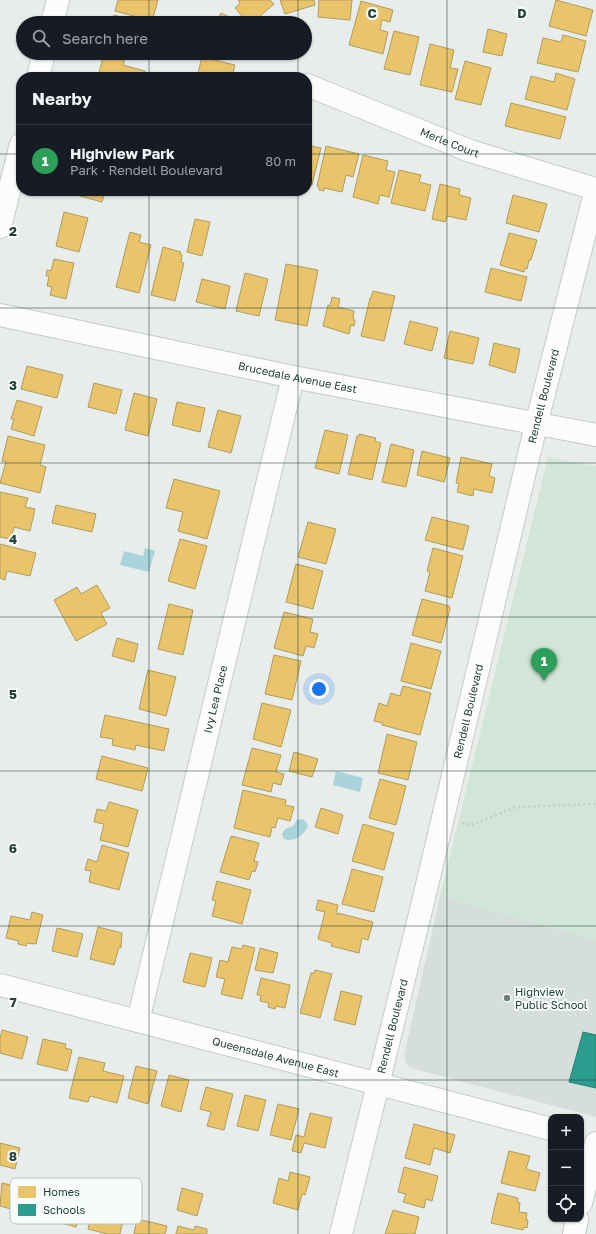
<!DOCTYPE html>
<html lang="en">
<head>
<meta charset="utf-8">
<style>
  :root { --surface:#171b24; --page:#20242c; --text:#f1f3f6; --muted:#9ea1a6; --line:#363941; --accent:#697e78 }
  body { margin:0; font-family:"Golos Text",sans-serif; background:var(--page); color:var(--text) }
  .controls { position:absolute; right:12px; bottom:12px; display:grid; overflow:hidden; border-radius:8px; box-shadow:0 1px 3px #0004 }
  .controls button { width:36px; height:36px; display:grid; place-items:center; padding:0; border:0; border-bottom:1px solid var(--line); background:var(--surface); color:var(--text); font:20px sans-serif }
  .you { position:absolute; left:319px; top:689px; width:14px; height:14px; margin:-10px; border:3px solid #fff; border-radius:50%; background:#1a73e8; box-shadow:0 0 0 6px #1a73e833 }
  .badge { display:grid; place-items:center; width:26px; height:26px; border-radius:50%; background:var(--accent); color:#fff; font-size:13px; font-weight:700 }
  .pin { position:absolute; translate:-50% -33px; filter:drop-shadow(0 1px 2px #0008) }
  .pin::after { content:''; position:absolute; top:21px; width:14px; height:12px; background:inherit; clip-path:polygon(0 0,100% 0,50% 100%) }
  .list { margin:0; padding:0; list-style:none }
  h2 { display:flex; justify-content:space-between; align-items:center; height:52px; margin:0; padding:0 16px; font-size:17px }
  h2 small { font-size:13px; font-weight:400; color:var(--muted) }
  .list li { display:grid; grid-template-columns:26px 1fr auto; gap:12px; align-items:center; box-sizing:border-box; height:72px; padding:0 16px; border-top:1px solid var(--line) }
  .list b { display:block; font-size:15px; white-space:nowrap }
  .list p { margin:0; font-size:13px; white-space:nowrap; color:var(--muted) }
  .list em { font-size:13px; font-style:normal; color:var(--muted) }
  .icon { flex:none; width:22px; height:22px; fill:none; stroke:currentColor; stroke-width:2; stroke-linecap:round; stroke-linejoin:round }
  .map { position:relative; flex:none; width:596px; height:1234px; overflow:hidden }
  .search { position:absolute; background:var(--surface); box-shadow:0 1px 3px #0004; left:16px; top:16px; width:296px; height:44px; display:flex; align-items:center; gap:10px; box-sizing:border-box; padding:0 14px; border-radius:22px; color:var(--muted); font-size:15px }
  .panel { position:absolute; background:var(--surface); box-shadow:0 1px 3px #0004; left:16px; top:72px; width:296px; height:124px; border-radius:16px }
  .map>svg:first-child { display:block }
  .built { fill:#d6dedb }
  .green { fill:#d1e6d8 }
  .water { fill:#a9d4db }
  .homes { fill:#e9c46a; stroke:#ae9d5c }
  .schools { fill:#2a9d8f; stroke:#288276 }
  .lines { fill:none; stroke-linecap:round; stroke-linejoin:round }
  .street-casing { stroke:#c5cac8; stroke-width:24 }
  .secondary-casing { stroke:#c3cbc8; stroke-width:24 }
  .path { stroke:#c3ccca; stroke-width:2.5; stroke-dasharray:2 3; stroke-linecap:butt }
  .street { stroke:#fcfcfc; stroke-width:22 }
  .secondary { stroke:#fcfcfc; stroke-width:22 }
  .grid { fill:none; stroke:#24423a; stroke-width:1; stroke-opacity:0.55 }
  .poi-dot { fill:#697e78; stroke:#f7fbf9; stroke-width:1.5 }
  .labels { text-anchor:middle; stroke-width:4; stroke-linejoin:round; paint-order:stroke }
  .street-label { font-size:11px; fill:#24423a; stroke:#f7fbf9 }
  .poi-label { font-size:11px; fill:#24423a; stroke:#f7fbf9; text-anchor:start }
  .key { fill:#f7fbf9; stroke:#b8c4c0; stroke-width:1 }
  .key-label { font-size:11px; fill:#24423a }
  .grid-label { font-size:13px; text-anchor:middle; font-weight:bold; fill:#24423a; stroke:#f7fbf9; stroke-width:4; stroke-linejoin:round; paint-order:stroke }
</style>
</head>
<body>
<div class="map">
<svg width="596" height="1234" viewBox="0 0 596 1234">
  <rect width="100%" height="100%" fill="#e8edeb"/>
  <path class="built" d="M440,896L596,940V1117L411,1068L406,1063L404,1056Z"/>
  <path class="green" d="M548,457L596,466V940L440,896Z"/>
  <g class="water">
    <path d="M145,548L155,551L149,572L120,565L124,551L143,556Z"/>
    <path d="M336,771L363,778L360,792L333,785Z"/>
    <path d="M303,819L306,822L308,826C304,835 293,843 284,839L282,834L285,829L293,826L297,820Z"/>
  </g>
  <g class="homes">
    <path d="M118,0H158L152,21L115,11Z"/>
    <path d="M238,0H270L274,4L252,23H248L235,8L240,3Z"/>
    <path d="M280,0H314L315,5L285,14Z"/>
    <path d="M319,0H352L350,20L318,17Z"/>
    <path d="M556,0L593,10L586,36L549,26Z"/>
    <path d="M361,1L393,10L390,22L382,20L380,30L388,32L383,54L349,45Z"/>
    <path d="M221,13L242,23H216Z"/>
    <path d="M114,15L145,23H112Z"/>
    <path d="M488,29L507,34L502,56L483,52Z"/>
    <path d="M394,31L419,37L410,75L384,69Z"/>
    <path d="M563,35L586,41L578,72L537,63L543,38L561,42Z"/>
    <path d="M430,44L454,50L450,68L458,69L452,92L420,85Z"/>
    <path d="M104,53L125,57L123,65L145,71L144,77H98Z"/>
    <path d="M202,57L235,65L232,77H197Z"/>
    <path d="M465,61L491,68L481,105L455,99Z"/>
    <path d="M556,73L575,79L567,110L525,99L531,76L554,82Z"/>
    <path d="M511,103L566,117L560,139L505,126Z"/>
    <path d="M307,145L321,148L312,185L307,184Z"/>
    <path d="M326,146L359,154L353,177L346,175L342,192L324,188V191L319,190V187L317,186Z"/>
    <path d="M363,155L388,161L386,170L395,172L389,197L380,195L378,204L353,197Z"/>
    <path d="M399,170L421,175L419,182L431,185L425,211L391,203Z"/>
    <path d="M440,184L460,189L459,195L471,198L466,220L447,216L445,222L432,219Z"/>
    <path d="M82,191H105L102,202L80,196Z"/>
    <path d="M513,195L547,204L539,232L506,223Z"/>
    <path d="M64,212L88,218L79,252L56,246Z"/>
    <path d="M195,219L210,222L202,256L187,252Z"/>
    <path d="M130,232L141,235L139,242L151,245L139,293L116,287Z"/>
    <path d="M509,233L537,240L531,260H529L527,269L525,268L524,272L500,265Z"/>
    <path d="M163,247L181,252L180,254L182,255L181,262L184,263L175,301L151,295Z"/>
    <path d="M54,259L74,263L66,299L50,295L52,287L47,286L49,276H46L47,270L51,271Z"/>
    <path d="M286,264L318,270L307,326L275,320Z"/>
    <path d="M491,268L527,277L521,301L485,292Z"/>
    <path d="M245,273L268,279L259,316L236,311Z"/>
    <path d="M202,279L230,286L225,309L196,302Z"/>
    <path d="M373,291L395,296L384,341L361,336L370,298H371Z"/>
    <path d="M332,297L340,299L338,307L354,311L353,319L355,320L354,326L351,325L349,334L323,326L328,305L330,306Z"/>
    <path d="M410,321L438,328L432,351L404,344Z"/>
    <path d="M450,331L479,338L473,364L444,358Z"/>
    <path d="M494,343L520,349L515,373L489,365Z"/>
    <path d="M27,366L63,375L57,398L21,389Z"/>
    <path d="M94,383L122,390L116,414L88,407Z"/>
    <path d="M134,393L157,399L148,436L125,430Z"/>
    <path d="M17,400L42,407L34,436L11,429L14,419H11Z"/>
    <path d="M177,402L205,408L200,432L172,425Z"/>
    <path d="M218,410L241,416L231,453L208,447Z"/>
    <path d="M325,430L348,435L339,474L315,468Z"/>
    <path d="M359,434L376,438L375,441L381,443L372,480L348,474L357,436H359Z"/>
    <path d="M8,436L45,445L40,465L46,467L40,493L0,483L6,462L2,461Z"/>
    <path d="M391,444L414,450L406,487L382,482Z"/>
    <path d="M422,451L450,458L444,482L417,475Z"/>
    <path d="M461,457L492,464L489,476L495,478L492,493L474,489L473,496L457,492L459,484L456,483Z"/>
    <path d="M174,479L220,491L207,539L178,531L183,512L166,508Z"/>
    <path d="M0,492L28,498L25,507L35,509L30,531L14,527L11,539L0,537Z"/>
    <path d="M56,505L96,514L92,532L52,523Z"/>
    <path d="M432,517L469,526L463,550L425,540Z"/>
    <path d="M308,522L336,529L326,564L298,557Z"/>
    <path d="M180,539L207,546L195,589L168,581Z"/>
    <path d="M0,544L36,553L30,576L7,571L5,580L0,578Z"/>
    <path d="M433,548L463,556L452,598L425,591L430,572L427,571Z"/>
    <path d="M296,564L323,571L313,609L286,602Z"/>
    <path d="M97,585L110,608L101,613L107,624L76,641L54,600L77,587L81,594Z"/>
    <path d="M422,599L449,606L450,609L441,643L412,635Z"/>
    <path d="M169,604L193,610L183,655L158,649Z"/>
    <path d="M284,612L313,619L310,632L318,634L314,648L306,646L303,656L274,648Z"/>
    <path d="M117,638L138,644L134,662L112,656Z"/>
    <path d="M411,643L441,651L431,689L401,681Z"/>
    <path d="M274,655L301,661L292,700L265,694Z"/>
    <path d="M148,670L176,677L166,716L139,709Z"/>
    <path d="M403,686L431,693L420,735L382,725L383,723L374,721L379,703L387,706L391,693L400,696Z"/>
    <path d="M262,703L291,710L281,747L253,739Z"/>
    <path d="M105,715L169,729L164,751L136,745L135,750L112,745L113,739L100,737Z"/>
    <path d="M387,734L417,742L408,780L378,773Z"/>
    <path d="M252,748L281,755L276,772L284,774L281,785L273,783L271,792L242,785Z"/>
    <path d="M294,752L318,759L312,777L289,771Z"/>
    <path d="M102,756L148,768L142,791L96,779Z"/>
    <path d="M380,779L406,786L396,825L369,818Z"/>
    <path d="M243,790L286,800L285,805L294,807L290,821L278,818L275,828L272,827L270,837L234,828Z"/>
    <path d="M109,802L138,810L128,847L100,840L104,824L94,822L97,809L106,811Z"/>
    <path d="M321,808L343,815L338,834L315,827Z"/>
    <path d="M363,824L394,833L384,870L352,861Z"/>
    <path d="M231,836L259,843L254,861L258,862L255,872L252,871L249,880L220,872Z"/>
    <path d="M102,845L129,853L119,890L89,882L91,871L85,870L88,859L97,862Z"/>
    <path d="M352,869L383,877L374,912L342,904Z"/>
    <path d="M217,881L251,890L242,924L212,916L216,901L212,900Z"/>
    <path d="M318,900L338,905L336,914L338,915V913L373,922L368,940L362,938L359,953L331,946L332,943L318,939L325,912L316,910Z"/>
    <path d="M32,912L43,915L36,944L27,943L26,946L18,944L19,941L6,938L11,916L30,920Z"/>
    <path d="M98,927L122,933L121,948L119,947L114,965L90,959Z"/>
    <path d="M57,928L83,934L77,957L52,951Z"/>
    <path d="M243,945L255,948L242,999L221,994L225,979L216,977L220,960L228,962L232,947L242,949Z"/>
    <path d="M260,948L278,953L273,973L255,970Z"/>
    <path d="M190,953L212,958L205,987L183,982Z"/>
    <path d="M315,970L332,974L320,1018L300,1013L311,973H314Z"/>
    <path d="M261,978L290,985L285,1008L276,1006L275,1009L268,1007L269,1003L260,1001L261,995H257Z"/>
    <path d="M341,991L362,996L355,1025L334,1020Z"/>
    <path d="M2,1030L28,1037L22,1059L0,1053V1039Z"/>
    <path d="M43,1039L66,1044L65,1048L72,1050L67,1071L37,1064Z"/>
    <path d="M79,1057L105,1063L103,1071L124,1076L117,1103L90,1096L88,1102L69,1098Z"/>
    <path d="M136,1066L157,1071L148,1104L128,1098Z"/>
    <path d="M169,1075L189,1080L181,1112L161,1106Z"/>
    <path d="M206,1087L233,1094L224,1130L207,1126L211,1112L200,1109Z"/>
    <path d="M245,1095L266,1100L258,1131L237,1126Z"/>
    <path d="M278,1104L299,1109L291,1140L270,1135Z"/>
    <path d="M310,1113L332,1118L325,1148L304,1143L301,1153L292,1151L296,1135L304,1137Z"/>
    <path d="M414,1124L455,1135L450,1153L434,1148L430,1165L405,1158Z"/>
    <path d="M0,1143L20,1148L15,1169L0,1165Z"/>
    <path d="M509,1151L530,1156L526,1169L540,1173L535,1191L501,1183Z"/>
    <path d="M404,1167L438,1176L432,1201L426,1199L424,1208L403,1202L406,1194L398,1192Z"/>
    <path d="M290,1172L310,1177L305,1195L302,1194L298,1210L273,1203L279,1178L288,1181Z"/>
    <path d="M2,1183L31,1190L26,1213L0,1206Z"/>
    <path d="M182,1188L203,1194L197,1216L177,1210Z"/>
    <path d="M61,1190L70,1192L69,1199L83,1202L76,1227L38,1217L44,1192L59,1196Z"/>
    <path d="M498,1193L518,1198L517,1202L520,1203L519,1212L527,1213L526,1220H528L527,1228L524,1227L523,1230L491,1223Z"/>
    <path d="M102,1200L112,1203L110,1209L125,1212L120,1234H107L88,1229L94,1205L100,1206Z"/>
    <path d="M393,1210L419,1217L415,1234H385Z"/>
    <path d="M137,1219L167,1226L165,1234H134Z"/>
    <path d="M178,1226L194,1230L195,1226L207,1229V1234H176Z"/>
  </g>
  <path class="schools" d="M583,1032L596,1035V1088L569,1082Z"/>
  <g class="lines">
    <g class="street-casing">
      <g id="street">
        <path id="s1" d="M307,85L470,151L596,189"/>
        <path id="s2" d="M0,315L293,377L596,435"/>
        <path id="s3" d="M0,985L551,1129"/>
        <path id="s4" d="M138,1021L293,377"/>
        <path d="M581,1203L596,1143"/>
        <path id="s5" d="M341,1234L423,902L536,425L596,189"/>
        <path d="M574,1234L577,1219"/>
      </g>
    </g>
    <g class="secondary-casing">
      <g id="secondary">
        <path d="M52,23L58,0"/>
        <path d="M38,77L44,53"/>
        <path d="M0,227L21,144"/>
      </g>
    </g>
    <path class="path" d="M462,823L471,825L516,807L596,804"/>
    <use href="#street" class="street"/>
    <use href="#secondary" class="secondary"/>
  </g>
  <path class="grid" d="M149,0V23M298,0V23M447,0V1234M149,53V77M298,53V77M0,154H21M307,154H596M149,191V1234M298,191V1234M0,308H596M0,463H596M0,617H596M0,771H596M0,926H596M0,1080H596"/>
  <circle class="poi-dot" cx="507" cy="998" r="4"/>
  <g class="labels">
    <g class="street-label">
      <text dy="4" stroke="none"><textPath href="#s1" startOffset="154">Merle Court</textPath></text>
      <text dy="4" stroke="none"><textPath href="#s2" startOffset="304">Brucedale Avenue East</textPath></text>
      <text dy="4" stroke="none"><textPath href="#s5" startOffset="862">Rendell Boulevard</textPath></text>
      <text dy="4" stroke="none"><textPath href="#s4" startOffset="331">Ivy Lea Place</textPath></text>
      <text dy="4" stroke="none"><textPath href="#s5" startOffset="538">Rendell Boulevard</textPath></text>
      <text dy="4" stroke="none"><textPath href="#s5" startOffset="214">Rendell Boulevard</textPath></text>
      <text dy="4" stroke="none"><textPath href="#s3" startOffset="285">Queensdale Avenue East</textPath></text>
    </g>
    <g class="poi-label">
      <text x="515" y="996">Highview<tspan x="515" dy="13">Public School</tspan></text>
    </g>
  </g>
  <rect x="10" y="1178" width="132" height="46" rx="6" class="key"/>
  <rect x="18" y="1186" width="18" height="12" fill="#e9c46a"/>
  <rect x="18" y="1204" width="18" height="12" fill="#2a9d8f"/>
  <g class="key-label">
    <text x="43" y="1196">Homes</text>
    <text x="43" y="1214">Schools</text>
  </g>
  <g class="grid-label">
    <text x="372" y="18">C</text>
    <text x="522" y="18">D</text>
    <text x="13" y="236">2</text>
    <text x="13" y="390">3</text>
    <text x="13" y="544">4</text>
    <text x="13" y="699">5</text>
    <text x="13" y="853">6</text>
    <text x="13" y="1007">7</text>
    <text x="13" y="1161">8</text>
  </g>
</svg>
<div class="controls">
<button>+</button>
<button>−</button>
<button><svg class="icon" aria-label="locate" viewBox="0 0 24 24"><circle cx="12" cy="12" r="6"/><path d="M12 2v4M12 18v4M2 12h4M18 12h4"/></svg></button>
</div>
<div class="you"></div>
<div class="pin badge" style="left:544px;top:681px;background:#2e9e5b">1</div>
<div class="search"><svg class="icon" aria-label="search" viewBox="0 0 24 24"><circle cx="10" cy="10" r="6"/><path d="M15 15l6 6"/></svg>Search here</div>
<section class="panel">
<h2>Nearby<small></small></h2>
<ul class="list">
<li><span class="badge" style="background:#2e9e5b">1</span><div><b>Highview Park</b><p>Park · Rendell Boulevard</p></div><em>80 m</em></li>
</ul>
</section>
</div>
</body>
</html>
